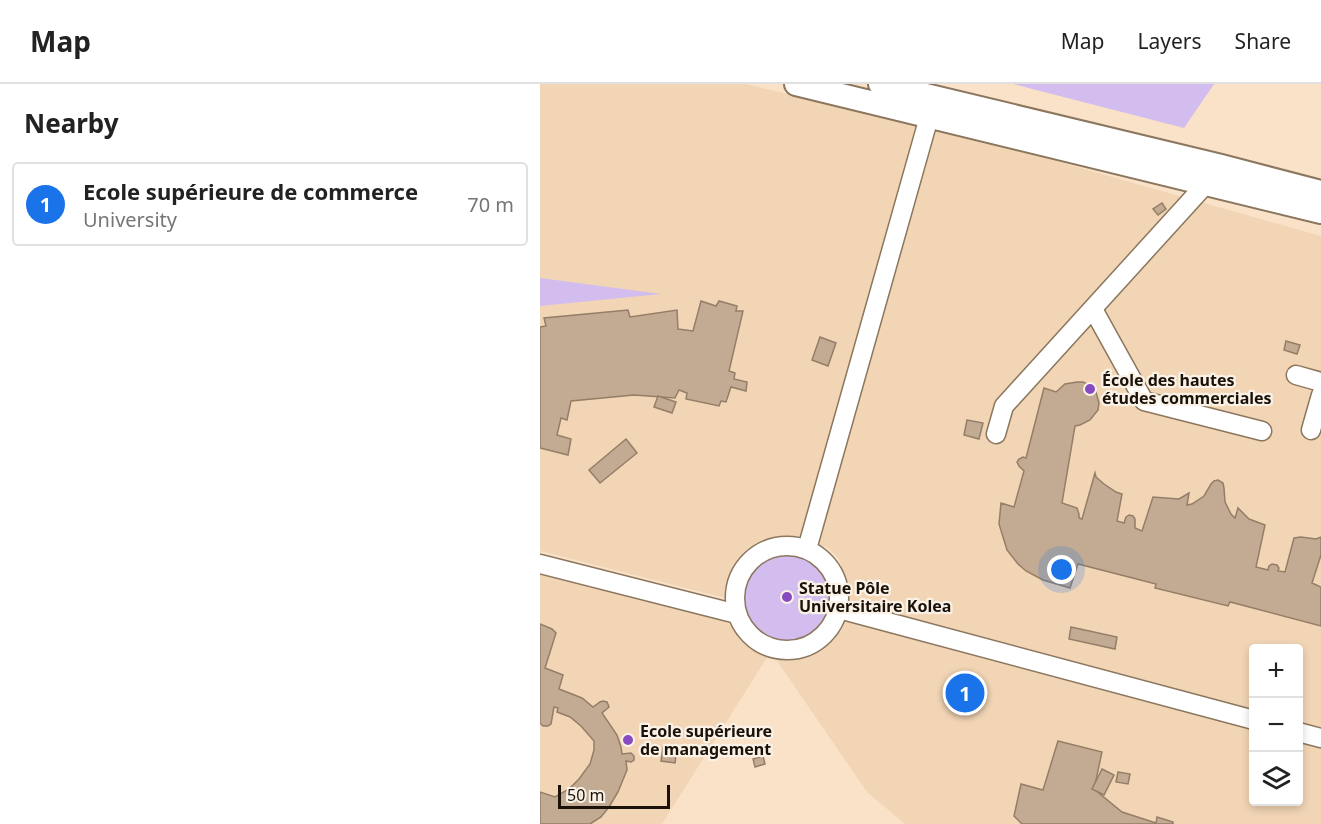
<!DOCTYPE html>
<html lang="en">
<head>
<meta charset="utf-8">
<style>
  :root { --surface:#fff; --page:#f6f6f6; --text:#222; --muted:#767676; --line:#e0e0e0; --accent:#1a73e8 }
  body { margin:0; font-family:"Noto Sans",sans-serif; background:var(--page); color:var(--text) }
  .controls { position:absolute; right:18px; bottom:18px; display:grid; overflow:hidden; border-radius:6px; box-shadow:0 3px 9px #0003 }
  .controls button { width:54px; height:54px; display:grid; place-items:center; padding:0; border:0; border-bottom:2px solid var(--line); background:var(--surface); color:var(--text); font:30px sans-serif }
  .scale { position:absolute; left:18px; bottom:15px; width:112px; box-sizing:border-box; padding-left:6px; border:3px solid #1a1209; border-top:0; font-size:16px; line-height:21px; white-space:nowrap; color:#1a1209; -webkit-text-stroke:4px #fbf2e7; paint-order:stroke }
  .you { position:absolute; left:522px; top:486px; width:21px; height:21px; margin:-15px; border:4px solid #fff; border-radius:50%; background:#1a73e8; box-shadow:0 0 0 9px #1a73e833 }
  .badge { display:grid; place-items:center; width:39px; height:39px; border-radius:50%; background:var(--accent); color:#fff; font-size:20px; font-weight:700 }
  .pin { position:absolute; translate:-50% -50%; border:3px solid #fff; box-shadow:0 2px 6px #0006 }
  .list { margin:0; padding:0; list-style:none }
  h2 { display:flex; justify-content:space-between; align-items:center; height:78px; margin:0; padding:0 24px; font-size:26px }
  h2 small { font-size:20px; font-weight:400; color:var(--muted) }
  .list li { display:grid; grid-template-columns:39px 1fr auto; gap:18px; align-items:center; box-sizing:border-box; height:84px; margin:0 12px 12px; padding:0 12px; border:2px solid var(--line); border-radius:6px }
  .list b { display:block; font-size:22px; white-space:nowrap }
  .list p { margin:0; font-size:20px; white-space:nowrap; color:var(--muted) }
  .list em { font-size:20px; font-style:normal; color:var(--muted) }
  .icon { flex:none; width:33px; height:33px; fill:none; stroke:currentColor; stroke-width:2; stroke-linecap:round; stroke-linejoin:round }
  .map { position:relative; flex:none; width:781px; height:740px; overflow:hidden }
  header { display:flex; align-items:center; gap:36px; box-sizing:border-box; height:84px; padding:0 30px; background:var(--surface); border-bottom:2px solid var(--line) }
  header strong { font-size:28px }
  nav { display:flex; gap:33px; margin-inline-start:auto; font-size:21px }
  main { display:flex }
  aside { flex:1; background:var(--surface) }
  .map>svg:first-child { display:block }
  .built { fill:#f2d5b5 }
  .green { fill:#d2bdee }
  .building { fill:#c2ab92; stroke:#947e67; stroke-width:1.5 }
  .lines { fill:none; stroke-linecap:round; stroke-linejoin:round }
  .minor-casing { stroke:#8b765e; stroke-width:21 }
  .major-casing { stroke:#8b765e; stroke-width:26 }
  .minor { stroke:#fff; stroke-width:18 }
  .major { stroke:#fff; stroke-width:22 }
  .poi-dot { fill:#864bc1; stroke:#fbf2e7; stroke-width:2 }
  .labels { text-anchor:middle; stroke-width:4.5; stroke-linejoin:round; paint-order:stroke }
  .poi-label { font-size:16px; font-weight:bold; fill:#1a1209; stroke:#fbf2e7; text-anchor:start }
</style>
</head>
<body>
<header>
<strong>Map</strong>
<nav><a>Map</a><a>Layers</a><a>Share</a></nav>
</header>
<main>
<aside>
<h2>Nearby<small></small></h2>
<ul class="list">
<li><span class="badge">1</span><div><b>Ecole supérieure de commerce</b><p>University</p></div><em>70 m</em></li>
</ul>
</aside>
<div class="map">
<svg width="781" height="740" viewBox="0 0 781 740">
  <rect width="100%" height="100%" fill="#fae2c8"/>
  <g class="built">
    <path d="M0,0H205L379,40L263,455L241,454L220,461L212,466L197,484L191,497L189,515L0,467Z"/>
    <path d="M395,43L781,152V649L759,643L758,564H714L713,630L310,520L309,507L299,475L288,464L276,459Z"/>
    <path d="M0,488L185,537L215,565L228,572L122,740H0Z"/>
    <path d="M307,534L713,641L714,718H758L759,653L781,659V740H365L327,708L235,574L248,576L279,568L302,546Z"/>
  </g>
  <g class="green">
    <path d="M473,0H674L644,44Z"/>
    <path d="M0,194L121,210L0,222Z"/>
    <circle cx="248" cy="514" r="44"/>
  </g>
  <g class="building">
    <path d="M622,119L626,125L618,131L613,125Z"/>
    <path d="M161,217L176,222L179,217L197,222L196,227H203L189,287L195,289L194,295L207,298L206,307L191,303L186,318L181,317L179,322L146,315L147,309L139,306L135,314L94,311L31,317L27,336L21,334L17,351L31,355L28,371L0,364V243L6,242L4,234L88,226L90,233L137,226L138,245L153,247Z"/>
    <path d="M280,253L296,259L288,282L272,276Z"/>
    <path d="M746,257L760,261L757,270L744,266Z"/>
    <path d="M537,298H543L552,302L556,308L559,319L558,326L550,336L540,341L535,342L522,419L537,424L539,430V434L542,435L555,389L556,393L564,400L576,408L582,410L577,437L584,439L586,433L589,431L593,432L595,435V444L602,447L613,413L639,415L649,409L647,421L652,420L664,412L671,400L674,397L678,396L683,399L684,404L685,418L691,430L695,434L698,424L709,435L725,441L716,483L728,486L729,482L732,480L737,481L739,484L738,487L745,488L754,454L761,453L776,455L781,453V471L772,499L781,503V542L690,518L688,522L615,504L616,500L538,480L530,504L503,496L486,487L478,480L467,466L459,440L461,419L474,423L484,387L479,382L477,378L479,375L483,373L486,374L504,304L516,308L525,300Z"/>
    <path d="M118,312L136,318L132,329L114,323Z"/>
    <path d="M427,336L443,339L439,355L424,351Z"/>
    <path d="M86,355L97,369L60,399L49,386Z"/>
    <path d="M0,540L12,545L16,549L5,584L23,591L19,605L42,614L53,623L60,618L63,617L67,618L69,623L62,629L77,651L81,663L82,670L91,669L94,672V676L91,678L86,677L87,686L78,708L69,723L61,733L50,740H0V708L15,713L29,705L39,695L50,680L54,666V657L41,642L30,633L17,628L18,624L14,623L11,640L8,642H3L0,639Z"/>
    <path d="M531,543L577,553L575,565L529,555Z"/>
    <path d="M518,657L562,668L554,705L582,728L616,739L617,733L633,738V740H482L474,732L481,700L503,706Z"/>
    <path d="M123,663L137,665L135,679L121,677Z"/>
    <path d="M223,672L225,680L215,683L213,675Z"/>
    <path d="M562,685L574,691L564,711L552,705Z"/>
    <path d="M578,688L590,690L588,700L576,698Z"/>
  </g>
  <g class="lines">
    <g class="minor-casing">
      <g id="minor">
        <path d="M553,225L604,317L722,347"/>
        <path d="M756,291L781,298"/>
        <path d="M771,346L781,311"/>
        <path d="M456,350L464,322L665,101"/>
        <circle cx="247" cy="514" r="52"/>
        <path d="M267,465L389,33"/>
        <path d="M0,480L197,530"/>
        <path d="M299,525L714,636"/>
        <path d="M758,648L781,654"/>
      </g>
    </g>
    <g class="major-casing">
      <g id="major">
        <path d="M256,0L781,128"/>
        <path d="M340,0L681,82L781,108"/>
      </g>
    </g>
    <use href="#minor" class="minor"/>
    <use href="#major" class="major"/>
  </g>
  <g class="poi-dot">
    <circle cx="550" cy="305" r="6"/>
    <circle cx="247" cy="513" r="6"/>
    <circle cx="88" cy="656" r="6"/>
  </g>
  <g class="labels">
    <g class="poi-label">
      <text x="562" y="302">École des hautes<tspan x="562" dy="18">études commerciales</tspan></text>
      <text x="259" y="510">Statue Pôle<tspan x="259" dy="18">Universitaire Kolea</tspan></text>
      <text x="100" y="653">Ecole supérieure<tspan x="100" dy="18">de management</tspan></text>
    </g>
  </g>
</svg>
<div class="controls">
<button>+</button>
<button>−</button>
<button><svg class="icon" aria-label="layers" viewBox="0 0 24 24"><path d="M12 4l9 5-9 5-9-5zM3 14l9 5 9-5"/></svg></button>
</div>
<div class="scale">50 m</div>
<div class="you"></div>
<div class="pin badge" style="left:425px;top:609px">1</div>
</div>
</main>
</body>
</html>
